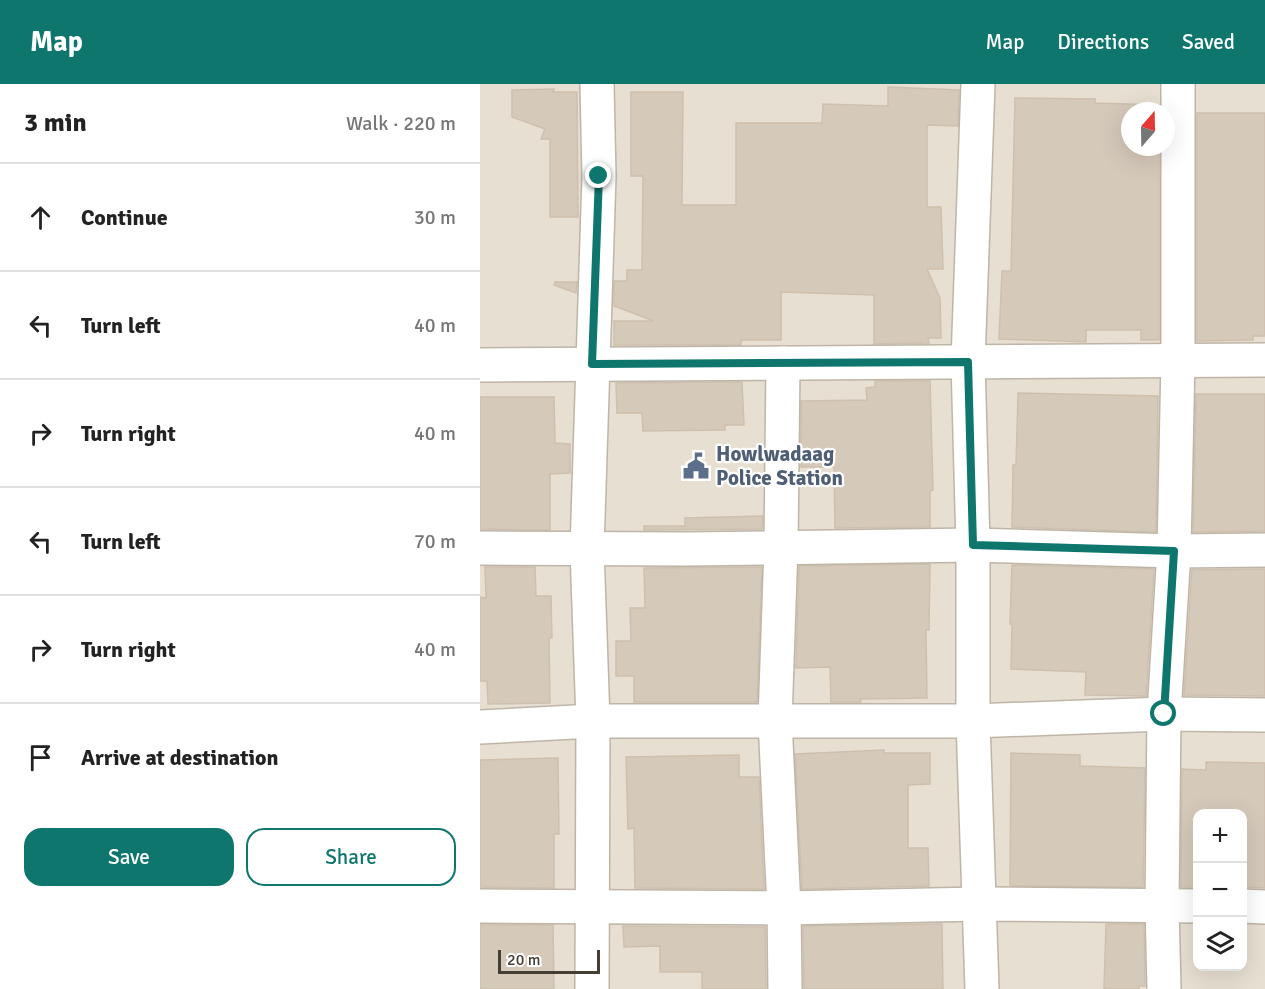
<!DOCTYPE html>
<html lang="en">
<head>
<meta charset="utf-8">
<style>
  :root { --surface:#fff; --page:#f6f6f6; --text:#222; --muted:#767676; --line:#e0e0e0; --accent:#0f766e }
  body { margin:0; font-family:Signika,sans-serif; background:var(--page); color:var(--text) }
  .controls { position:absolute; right:18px; bottom:18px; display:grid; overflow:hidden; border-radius:12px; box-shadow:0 6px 24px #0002 }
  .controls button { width:54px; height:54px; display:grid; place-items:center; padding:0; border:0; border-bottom:2px solid var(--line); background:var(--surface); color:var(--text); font:30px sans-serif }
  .compass { position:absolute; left:641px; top:18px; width:54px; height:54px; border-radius:50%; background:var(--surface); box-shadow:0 6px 24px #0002; rotate:20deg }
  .scale { position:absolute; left:18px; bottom:15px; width:102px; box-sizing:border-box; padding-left:6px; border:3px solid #453e34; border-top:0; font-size:16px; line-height:21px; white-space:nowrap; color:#453e34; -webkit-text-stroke:4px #fff; paint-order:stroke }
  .stop { position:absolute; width:18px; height:18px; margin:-14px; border:4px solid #0f766e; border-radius:50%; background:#fff }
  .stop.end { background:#0f766e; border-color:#fff; box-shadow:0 2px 6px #0008 }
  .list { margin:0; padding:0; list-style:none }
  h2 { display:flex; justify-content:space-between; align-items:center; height:78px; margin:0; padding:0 24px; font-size:26px }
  h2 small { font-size:20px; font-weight:400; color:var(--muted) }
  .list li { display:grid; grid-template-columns:39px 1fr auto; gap:18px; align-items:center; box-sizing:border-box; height:108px; padding:0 24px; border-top:2px solid var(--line) }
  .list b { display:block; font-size:22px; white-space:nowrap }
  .list em { font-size:20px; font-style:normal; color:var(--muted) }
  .actions { display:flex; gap:12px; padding:18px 24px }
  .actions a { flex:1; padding:14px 0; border:2px solid var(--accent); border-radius:18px; text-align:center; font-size:21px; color:var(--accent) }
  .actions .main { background:var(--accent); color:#fff }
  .icon { flex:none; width:33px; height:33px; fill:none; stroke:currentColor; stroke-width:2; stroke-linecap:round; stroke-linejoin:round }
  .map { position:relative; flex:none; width:785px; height:905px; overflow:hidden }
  header { display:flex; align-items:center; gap:36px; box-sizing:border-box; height:84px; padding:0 30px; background:var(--accent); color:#fff }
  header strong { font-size:28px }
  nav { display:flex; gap:33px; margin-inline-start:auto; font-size:21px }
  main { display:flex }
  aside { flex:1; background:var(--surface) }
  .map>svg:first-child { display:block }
  .residential { fill:#e7dfd2; fill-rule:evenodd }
  .building { fill:#d5c9ba; stroke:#cfc0ad; stroke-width:1.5 }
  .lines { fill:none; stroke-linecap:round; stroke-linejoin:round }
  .minor-casing { stroke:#beb5a7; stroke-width:36 }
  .minor { stroke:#fff; stroke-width:33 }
  .route { stroke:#0f766e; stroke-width:8 }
  .labels { text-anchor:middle; stroke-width:4.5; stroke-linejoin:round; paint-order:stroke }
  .service-label { font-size:21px; font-weight:bold; fill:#4e5e75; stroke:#fff; text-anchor:start }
</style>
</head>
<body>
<header>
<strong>Map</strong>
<nav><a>Map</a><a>Directions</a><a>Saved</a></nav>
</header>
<main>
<aside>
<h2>3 min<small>Walk · 220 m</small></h2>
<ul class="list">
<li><svg class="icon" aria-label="ahead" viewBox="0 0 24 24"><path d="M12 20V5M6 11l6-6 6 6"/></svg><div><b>Continue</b></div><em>30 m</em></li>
<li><svg class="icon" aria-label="left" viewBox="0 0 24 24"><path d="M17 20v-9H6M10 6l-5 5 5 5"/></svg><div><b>Turn left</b></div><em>40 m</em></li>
<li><svg class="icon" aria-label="right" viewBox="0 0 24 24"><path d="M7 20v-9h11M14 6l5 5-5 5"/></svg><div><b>Turn right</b></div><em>40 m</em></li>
<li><svg class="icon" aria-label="left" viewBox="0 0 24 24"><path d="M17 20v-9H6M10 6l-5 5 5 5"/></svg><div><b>Turn left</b></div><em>70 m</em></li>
<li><svg class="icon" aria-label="right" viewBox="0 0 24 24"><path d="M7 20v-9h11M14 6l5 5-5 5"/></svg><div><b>Turn right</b></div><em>40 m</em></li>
<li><svg class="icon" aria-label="arrive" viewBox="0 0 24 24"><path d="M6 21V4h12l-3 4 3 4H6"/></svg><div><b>Arrive at destination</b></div></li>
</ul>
<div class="actions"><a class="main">Save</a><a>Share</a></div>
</aside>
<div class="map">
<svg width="785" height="905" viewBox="0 0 785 905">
  <rect width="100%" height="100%" fill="#f3eee4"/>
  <path class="residential" d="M0,0H785V905H0ZM650,27H686V63H650ZM718,730H762V882H718Z"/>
  <g class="building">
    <path d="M408,3L479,6L478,42L447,41V123H461L463,185H447L460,214L461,254H448L449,259L394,260V211L301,208V256H261V261H134V237H174L134,222V197H147V186H162L163,92H151V8H203L202,121H256V39H342L343,20L408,22Z"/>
    <path d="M74,5L73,8H97L98,133H70V55H61L65,45L32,33V6Z"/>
    <path d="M535,14L615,15V19L679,21V27H650V63H679V256H661V246H606V258L519,255L522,187H531Z"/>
    <path d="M717,29H785V252H773V256L717,257Z"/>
    <path d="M75,198H97L96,209L74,201Z"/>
    <path d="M395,297H450L453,406L450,407V443L355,444L354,383H321V317L387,316L386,304L395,303Z"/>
    <path d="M262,298L264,341H245V346L163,347L162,329H137L136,299Z"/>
    <path d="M538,309L678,312L676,448L532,443L533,381H536Z"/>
    <path d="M716,310H785V447L713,448Z"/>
    <path d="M0,313H74L75,359L90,360V389L70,390V446L0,445Z"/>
    <path d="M283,432L282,445L164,446V442H205V434Z"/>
    <path d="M450,480L449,546H446L447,614L380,615L381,618H351L350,583L316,584L319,482Z"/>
    <path d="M532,481L674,485L666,612L605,611L606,588L531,585L532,540H530Z"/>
    <path d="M5,483H55L56,512H71L72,554H69L70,619L8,620L7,597H0V513L6,514Z"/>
    <path d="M282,483L277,618H154V592H136V557H151L150,524H165L164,484Z"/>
    <path d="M785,485V612L704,611L712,486Z"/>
    <path d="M404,666V669H450V700L428,701V764H448L449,802L322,805L315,670Z"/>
    <path d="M531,669L600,671V682L665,684L663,803L530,802Z"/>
    <path d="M259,671V693H279L284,805L155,804L154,744L148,745L146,673Z"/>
    <path d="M78,674L79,750H74V804L0,803V676Z"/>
    <path d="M726,678L785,679V804L762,803V729H717V803H701L702,685L726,686Z"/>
    <path d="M462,840L463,905H324L323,842Z"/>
    <path d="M626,840H664L665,902H659V905H624Z"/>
    <path d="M0,841H73L74,905H0Z"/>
    <path d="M143,842L285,843L286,905H222V888H180V862L144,863Z"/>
  </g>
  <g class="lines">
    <g class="minor-casing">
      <g id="minor">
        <path d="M498,0L488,277L493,461V637L502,905"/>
        <path d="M303,279L301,463L295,636L304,824L305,905"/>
        <path d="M0,281L785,276"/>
        <path d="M0,464L208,465L493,461L694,467L785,466"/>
        <path d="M0,643L113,637H493L684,630L785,631"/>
        <path d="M0,822L304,824L499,820L718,822"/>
        <path d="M762,822L785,823"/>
        <path d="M112,905L113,637L107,465L119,92L117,0"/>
        <path d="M684,905L682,821L684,630L694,467L698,276V0"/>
      </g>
    </g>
    <use href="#minor" class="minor"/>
  </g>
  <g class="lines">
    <path class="route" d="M119,92L112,280L488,278L493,461L694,467L684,630"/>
  </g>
  <defs>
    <g id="civic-bare" transform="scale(2.07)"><path d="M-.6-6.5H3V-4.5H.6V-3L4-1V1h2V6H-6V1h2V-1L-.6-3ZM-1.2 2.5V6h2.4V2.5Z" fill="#5c6f8a" stroke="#fff" stroke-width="2.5" paint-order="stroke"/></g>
  </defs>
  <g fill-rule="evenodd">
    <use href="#civic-bare" x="216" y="382"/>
  </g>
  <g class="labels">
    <g class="service-label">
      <text x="236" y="377">Howlwadaag<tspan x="236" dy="24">Police Station</tspan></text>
    </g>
  </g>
</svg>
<div class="controls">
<button>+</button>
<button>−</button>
<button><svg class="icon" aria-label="layers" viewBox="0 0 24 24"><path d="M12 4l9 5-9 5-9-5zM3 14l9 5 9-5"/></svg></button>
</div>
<svg class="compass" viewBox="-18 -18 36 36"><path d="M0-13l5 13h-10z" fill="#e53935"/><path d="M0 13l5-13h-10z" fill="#767676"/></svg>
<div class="scale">20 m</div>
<div class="stop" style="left:684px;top:630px"></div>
<div class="stop end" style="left:119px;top:92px"></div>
</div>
</main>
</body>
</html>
